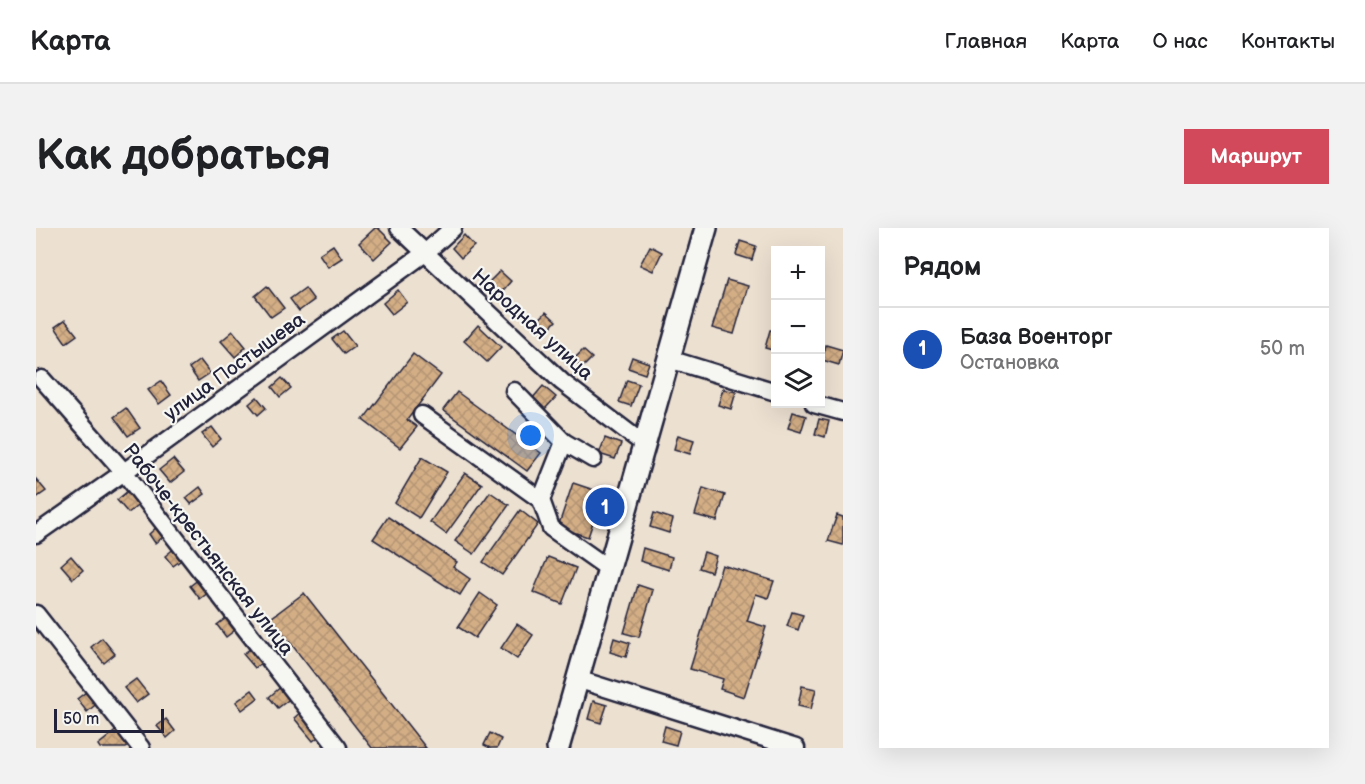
<!DOCTYPE html>
<html lang="ru">
<head>
<meta charset="utf-8">
<style>
  :root { --surface:#fff; --page:#f2f2f2; --text:#202124; --muted:#757577; --line:#e0e0e0; --accent:#d1495b }
  body { margin:0; font-family:"Balsamiq Sans",sans-serif; background:var(--page); color:var(--text) }
  .controls { position:absolute; right:18px; top:18px; display:grid; overflow:hidden; border-radius:0px; box-shadow:0 6px 24px #0002 }
  .controls button { width:54px; height:54px; display:grid; place-items:center; padding:0; border:0; border-bottom:2px solid var(--line); background:var(--surface); color:var(--text); font:30px sans-serif }
  .scale { position:absolute; left:18px; bottom:15px; width:110px; box-sizing:border-box; padding-left:6px; border:3px solid #22223b; border-top:0; font-size:16px; line-height:21px; white-space:nowrap; color:#22223b; -webkit-text-stroke:4px #f6f6f2; paint-order:stroke }
  .you { position:absolute; left:495px; top:208px; width:21px; height:21px; margin:-15px; border:4px solid #fff; border-radius:50%; background:#1a73e8; box-shadow:0 0 0 9px #1a73e833 }
  .badge { display:grid; place-items:center; width:39px; height:39px; border-radius:50%; background:var(--accent); color:#fff; font-size:20px; font-weight:700 }
  .pin { position:absolute; translate:-50% -50%; border:3px solid #fff; box-shadow:0 2px 6px #0006 }
  .list { margin:0; padding:0; list-style:none }
  h2 { display:flex; justify-content:space-between; align-items:center; height:78px; margin:0; padding:0 24px; font-size:26px }
  h2 small { font-size:20px; font-weight:400; color:var(--muted) }
  .list li { display:grid; grid-template-columns:39px 1fr auto; gap:18px; align-items:center; box-sizing:border-box; height:84px; padding:0 24px; border-top:2px solid var(--line) }
  .list b { display:block; font-size:22px; white-space:nowrap }
  .list p { margin:0; font-size:20px; white-space:nowrap; color:var(--muted) }
  .list em { font-size:20px; font-style:normal; color:var(--muted) }
  .icon { flex:none; width:33px; height:33px; fill:none; stroke:currentColor; stroke-width:2; stroke-linecap:round; stroke-linejoin:round }
  .map { position:relative; flex:none; width:807px; height:520px; overflow:hidden; border-radius:0px }
  header { display:flex; align-items:center; gap:36px; box-sizing:border-box; height:84px; padding:0 30px; background:var(--surface); border-bottom:2px solid var(--line) }
  header strong { font-size:28px }
  nav { display:flex; gap:33px; margin-inline-start:auto; font-size:21px }
  .intro { display:flex; align-items:center; justify-content:space-between; box-sizing:border-box; height:144px; padding:0 36px }
  h1 { margin:0; font-size:42px }
  .button { padding:15px 27px; border-radius:0px; background:var(--accent); color:#fff; font-size:21px; font-weight:700 }
  main { display:flex; gap:36px; padding:0 36px }
  aside { flex:1; background:var(--surface); border-radius:0px; box-shadow:0 6px 24px #0002 }
  .map>svg:first-child { display:block }
  .building { fill:url(#building-cross-hatch); stroke:#22223b; stroke-width:1.5 }
  .lines { fill:none; stroke-linecap:round; stroke-linejoin:round }
  .minor-casing { stroke:#22223b; stroke-width:21 }
  .major-casing { stroke:#22223b; stroke-width:26 }
  .minor { stroke:#f6f6f2; stroke-width:16 }
  .major { stroke:#f6f6f2; stroke-width:21 }
  .labels { text-anchor:middle; stroke-width:4.5; stroke-linejoin:round; paint-order:stroke }
  .street-label { font-size:20px; fill:#22223b; stroke:#f6f6f2 }
</style>
</head>
<body>
<header>
<strong>Карта</strong>
<nav><a>Главная</a><a>Карта</a><a>О нас</a><a>Контакты</a></nav>
</header>
<div class="intro"><h1>Как добраться</h1><a class="button">Маршрут</a></div>
<main>
<div class="map">
<svg width="807" height="520" viewBox="0 0 807 520">
  <defs>
    <pattern id="building-cross-hatch" width="8" height="8" patternUnits="userSpaceOnUse" patternTransform="scale(1.5)"><rect width="8" height="8" fill="#d3ae85"/><path d="M0 0l8 8M0 8l8-8" fill="none" stroke="#b59574"/></pattern>
  </defs>
  <rect width="100%" height="100%" fill="#ece0d1"/>
  <filter id="ink" filterUnits="userSpaceOnUse"><feTurbulence type="fractalNoise" baseFrequency=".0167" numOctaves="2"/><feDisplacementMap in="SourceGraphic" scale="12" xChannelSelector="R" yChannelSelector="G"/><feConvolveMatrix kernelMatrix="1 2 1 2 8 2 1 2 1" color-interpolation-filters="sRGB"/></filter>
  <g filter="url(#ink)">
    <g class="building">
      <path d="M339,0H342L356,14L338,31L323,15Z"/>
      <path d="M428,7L438,18L425,30L416,20Z"/>
      <path d="M704,13L720,18L716,32L700,27Z"/>
      <path d="M297,17L306,30L292,39L283,26Z"/>
      <path d="M614,18L626,24L617,43L604,37Z"/>
      <path d="M464,43L475,53L464,66L452,55Z"/>
      <path d="M691,52L712,58L698,106L676,100Z"/>
      <path d="M231,58L248,80L235,89L219,68Z"/>
      <path d="M269,60L278,72L263,83L254,71Z"/>
      <path d="M362,62L371,74L356,86L347,75Z"/>
      <path d="M510,84L520,93L508,106L498,97Z"/>
      <path d="M29,92L41,107L30,115L19,99Z"/>
      <path d="M442,97L465,119L451,134L428,113Z"/>
      <path d="M734,102L740,103V123L729,120Z"/>
      <path d="M197,103L210,119L199,129L185,113Z"/>
      <path d="M307,103L319,118L308,126L296,111Z"/>
      <path d="M790,117L807,122L803,137L786,132Z"/>
      <path d="M547,122L556,130L546,140L537,132Z"/>
      <path d="M377,126L405,147L371,192L381,199L364,220L327,192Z"/>
      <path d="M596,129L613,135L609,146L592,140Z"/>
      <path d="M164,132L174,145L162,153L153,140Z"/>
      <path d="M246,150L255,160L244,169L236,159Z"/>
      <path d="M591,152L603,156L595,178L583,174Z"/>
      <path d="M125,153L135,167L123,176L112,162Z"/>
      <path d="M507,158L520,169L508,182L496,171Z"/>
      <path d="M687,161L700,164L695,181L682,177Z"/>
      <path d="M421,164L505,225L491,243L407,182Z"/>
      <path d="M221,169L230,180L222,187L213,176Z"/>
      <path d="M90,180L104,200L92,208L78,189Z"/>
      <path d="M757,184L770,188L765,204L752,200Z"/>
      <path d="M783,191L793,193L789,209L779,206Z"/>
      <path d="M176,199L185,211L176,219L166,206Z"/>
      <path d="M642,207L658,212L654,226L638,221Z"/>
      <path d="M569,210L585,216L579,231L563,226Z"/>
      <path d="M386,229L411,244L383,290L359,275Z"/>
      <path d="M137,231L148,244L134,255L123,242Z"/>
      <path d="M429,245L446,256L410,306L394,294Z"/>
      <path d="M0,251L10,263L0,270Z"/>
      <path d="M537,255L567,265L552,309L522,299Z"/>
      <path d="M164,259L169,266L155,276L150,270Z"/>
      <path d="M667,260L689,267L681,293L659,287Z"/>
      <path d="M93,262L104,276L92,285L81,272Z"/>
      <path d="M454,264L473,277L438,326L419,313Z"/>
      <path d="M484,282L502,296L466,347L447,334Z"/>
      <path d="M618,285L637,291L633,305L614,299Z"/>
      <path d="M801,287L807,289V317L792,313Z"/>
      <path d="M352,289L421,334L417,339L434,351L424,367L337,311Z"/>
      <path d="M123,297L131,306L119,315L113,306Z"/>
      <path d="M140,319L148,330L137,338L129,328Z"/>
      <path d="M607,320L636,329L633,342L604,333Z"/>
      <path d="M668,324L680,328L675,344L663,340Z"/>
      <path d="M35,328L47,342L37,351L25,337Z"/>
      <path d="M512,329L540,340L526,376L497,364Z"/>
      <path d="M686,337L738,353L732,370L720,366L711,393L730,399L708,469L684,461L687,451L654,441Z"/>
      <path d="M163,351L173,364L164,371L154,358Z"/>
      <path d="M602,357L617,362L603,409L588,405Z"/>
      <path d="M268,365L390,520H336L235,390Z"/>
      <path d="M444,365L461,377L439,410L422,399Z"/>
      <path d="M756,384L767,387L762,402L751,398Z"/>
      <path d="M194,387L203,399L190,409L181,397Z"/>
      <path d="M481,396L497,407L481,431L465,420Z"/>
      <path d="M66,410L79,426L68,435L55,419Z"/>
      <path d="M578,410L594,415L590,429L574,424Z"/>
      <path d="M217,419L228,433L219,440L207,426Z"/>
      <path d="M100,451L112,466L100,475L88,460Z"/>
      <path d="M247,457L256,469L242,480L233,469Z"/>
      <path d="M766,458L780,461L775,481L762,478Z"/>
      <path d="M54,461L64,473L51,484L41,471Z"/>
      <path d="M216,462L222,470L206,482L200,474Z"/>
      <path d="M557,473L571,477L565,495L552,491Z"/>
      <path d="M267,482L286,506L277,513L258,490Z"/>
      <path d="M130,491L139,503L131,510L121,498Z"/>
      <path d="M629,498L644,503L640,517L625,513Z"/>
      <path d="M82,501L95,516L90,520H64L62,517Z"/>
      <path d="M454,505L465,511L461,520H454L448,517Z"/>
    </g>
    <g class="lines">
      <g class="minor-casing">
        <g id="minor">
          <path d="M363,0L526,154L609,217"/>
          <path d="M633,131L740,164"/>
          <path d="M6,151L88,244L302,520"/>
          <path d="M478,163L528,214L557,231"/>
          <path d="M778,176L807,184"/>
          <path d="M386,187L505,272L515,300L573,341"/>
          <path d="M505,272L528,214"/>
          <path d="M0,306L88,244L389,25L417,0"/>
          <path d="M0,386L105,520"/>
          <path d="M541,451L760,520"/>
        </g>
      </g>
      <g class="major-casing">
        <path id="major" d="M522,520L670,0"/>
      </g>
      <use href="#minor" class="minor"/>
      <use href="#major" class="major"/>
    </g>
  </g>
  <g class="labels">
    <g class="street-label">
      <text transform="translate(497 96) rotate(42)" y="7">Народная улица</text>
      <text transform="translate(198 138) rotate(-36)" y="7">улица Постышева</text>
      <text transform="translate(173 321) rotate(52)" y="7">Рабоче-крестьянская улица</text>
    </g>
  </g>
</svg>
<div class="controls">
<button>+</button>
<button>−</button>
<button><svg class="icon" aria-label="layers" viewBox="0 0 24 24"><path d="M12 4l9 5-9 5-9-5zM3 14l9 5 9-5"/></svg></button>
</div>
<div class="scale">50 m</div>
<div class="you"></div>
<div class="pin badge" style="left:569px;top:279px;background:#1a4fb4">1</div>
</div>
<aside>
<h2>Рядом<small></small></h2>
<ul class="list">
<li><span class="badge" style="background:#1a4fb4">1</span><div><b>База Военторг</b><p>Остановка</p></div><em>50 m</em></li>
</ul>
</aside>
</main>
</body>
</html>
